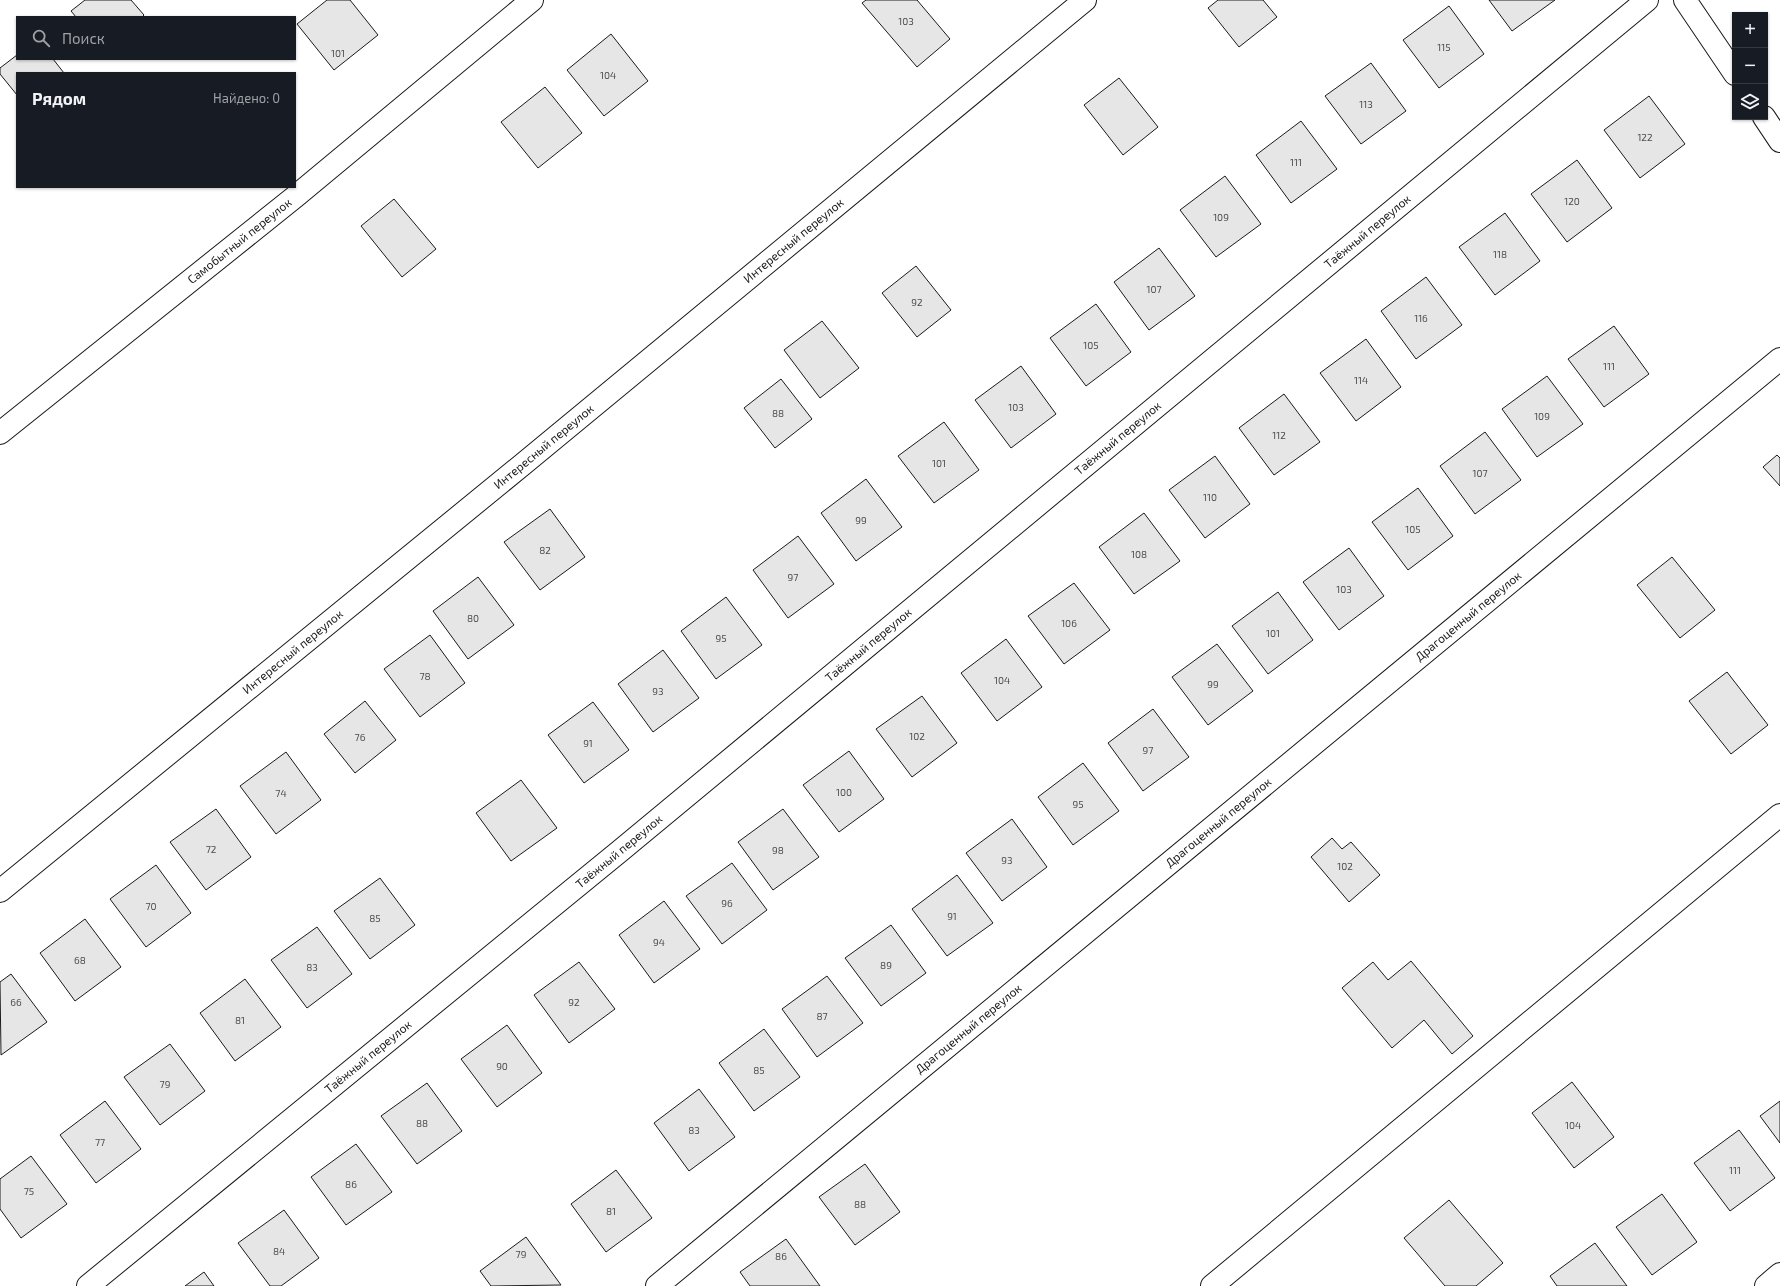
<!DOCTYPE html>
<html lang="ru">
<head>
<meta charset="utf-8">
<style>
  :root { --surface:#171b24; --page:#242831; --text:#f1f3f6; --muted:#9ea1a6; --line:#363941 }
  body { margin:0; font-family:"Exo 2",sans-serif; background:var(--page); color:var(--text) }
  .controls { position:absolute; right:12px; top:12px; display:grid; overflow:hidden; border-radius:0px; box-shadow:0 1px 3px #0004 }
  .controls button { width:36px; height:36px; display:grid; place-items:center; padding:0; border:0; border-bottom:1px solid var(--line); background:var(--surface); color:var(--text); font:20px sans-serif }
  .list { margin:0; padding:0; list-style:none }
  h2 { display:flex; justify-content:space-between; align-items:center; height:52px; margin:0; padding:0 16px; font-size:17px }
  h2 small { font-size:13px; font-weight:400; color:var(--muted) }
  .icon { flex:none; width:22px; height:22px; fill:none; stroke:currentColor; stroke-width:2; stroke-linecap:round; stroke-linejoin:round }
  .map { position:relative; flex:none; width:1780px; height:1286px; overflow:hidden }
  .search { position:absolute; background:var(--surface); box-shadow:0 1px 3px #0004; left:16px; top:16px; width:280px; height:44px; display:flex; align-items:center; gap:10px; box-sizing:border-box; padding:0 14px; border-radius:0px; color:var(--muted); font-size:15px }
  .panel { position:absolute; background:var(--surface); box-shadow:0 1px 3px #0004; left:16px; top:72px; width:280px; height:116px; border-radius:0px }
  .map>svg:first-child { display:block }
  .building { fill:#e6e6e6; stroke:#1a1a1a }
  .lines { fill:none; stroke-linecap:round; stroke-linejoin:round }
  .minor-casing { stroke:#1a1a1a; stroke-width:24 }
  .minor { stroke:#fff; stroke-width:22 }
  .labels { text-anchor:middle; stroke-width:3; stroke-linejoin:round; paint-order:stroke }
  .number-label { font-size:10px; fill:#4d4d4d }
  .street-label { font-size:12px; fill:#1a1a1a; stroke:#fff }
</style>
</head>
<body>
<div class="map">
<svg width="1780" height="1286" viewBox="0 0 1780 1286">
  <rect width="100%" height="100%" fill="#fff"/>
  <g class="building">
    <path d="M85,0H131L144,15L142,17H76L71,11Z"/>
    <path d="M327,0H350L378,35L334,70L297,24Z"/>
    <path d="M866,0H917L950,39L917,67L862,3Z"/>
    <path d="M1218,0H1263L1277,17L1239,47L1208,8Z"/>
    <path d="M1489,0H1555L1512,31Z"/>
    <path d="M1449,6L1484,54L1439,88L1403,40Z"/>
    <path d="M611,34L648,81L604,116L567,70Z"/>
    <path d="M17,55V59H53L64,73H17V95L0,74V68Z"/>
    <path d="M1371,63L1406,111L1361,144L1325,96Z"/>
    <path d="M1119,78L1158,127L1123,155L1084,105Z"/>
    <path d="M545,87L582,133L538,168L501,122Z"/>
    <path d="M1649,96L1685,144L1640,178L1604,130Z"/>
    <path d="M1301,121L1337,169L1291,203L1256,155Z"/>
    <path d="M1577,160L1612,208L1567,242L1531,194Z"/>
    <path d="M1225,176L1261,224L1216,257L1180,210Z"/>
    <path d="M394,199L436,249L402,277L361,226Z"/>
    <path d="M1505,213L1540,261L1495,295L1459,247Z"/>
    <path d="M1159,248L1195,296L1149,330L1114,282Z"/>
    <path d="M916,266L951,310L917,337L882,293Z"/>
    <path d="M1426,277L1462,325L1416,359L1381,311Z"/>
    <path d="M1096,304L1131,352L1086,386L1050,338Z"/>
    <path d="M822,321L859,368L820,398L784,350Z"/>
    <path d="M1614,326L1649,374L1604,407L1568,359Z"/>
    <path d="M1366,339L1401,387L1356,421L1320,373Z"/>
    <path d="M1021,366L1056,414L1011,448L975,400Z"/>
    <path d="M1547,376L1583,424L1537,457L1502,409Z"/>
    <path d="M781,379L812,419L775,448L744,408Z"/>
    <path d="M1284,394L1320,442L1274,475L1239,428Z"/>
    <path d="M944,422L979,470L934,503L898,456Z"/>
    <path d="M1485,432L1521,480L1475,514L1440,466Z"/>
    <path d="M1777,455L1780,458V486L1763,467Z"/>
    <path d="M1215,456L1250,504L1205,538L1169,490Z"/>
    <path d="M866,479L902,527L856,561L821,513Z"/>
    <path d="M1418,488L1453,536L1408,570L1372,522Z"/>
    <path d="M550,509L585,557L540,590L504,542Z"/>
    <path d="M1144,513L1180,561L1134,594L1099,547Z"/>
    <path d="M798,536L834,584L788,618L753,570Z"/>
    <path d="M1349,548L1384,596L1339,630L1303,582Z"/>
    <path d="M1672,557L1715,610L1680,638L1637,585Z"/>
    <path d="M478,577L514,625L468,659L433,611Z"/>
    <path d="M1074,583L1110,630L1064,664L1028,616Z"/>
    <path d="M1278,592L1313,640L1268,674L1232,626Z"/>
    <path d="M726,597L762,645L716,679L681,631Z"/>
    <path d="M430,635L465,683L420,717L384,669Z"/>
    <path d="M1006,639L1042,687L997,721L961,673Z"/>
    <path d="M1217,644L1253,691L1208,725L1172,677Z"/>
    <path d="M663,650L699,698L653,732L618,684Z"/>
    <path d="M1727,672L1768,725L1731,754L1689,701Z"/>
    <path d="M922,696L957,743L912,777L876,729Z"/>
    <path d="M365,701L396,740L355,773L324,734Z"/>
    <path d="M593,702L629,750L584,783L548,735Z"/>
    <path d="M1153,709L1189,757L1143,791L1108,743Z"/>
    <path d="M849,751L884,799L839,832L803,785Z"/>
    <path d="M286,752L321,800L276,834L240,786Z"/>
    <path d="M1083,763L1119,811L1073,845L1038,797Z"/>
    <path d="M521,780L557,828L511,861L476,813Z"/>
    <path d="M216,809L251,857L206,890L170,842Z"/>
    <path d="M783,809L819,857L773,890L738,842Z"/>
    <path d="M1012,819L1047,867L1002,901L966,853Z"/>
    <path d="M1332,838L1342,849L1351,842L1380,875L1349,902L1311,857Z"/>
    <path d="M732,863L767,910L722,944L686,896Z"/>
    <path d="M156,865L191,913L146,947L110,899Z"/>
    <path d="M957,875L993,923L947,956L912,909Z"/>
    <path d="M380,878L415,925L370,959L334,911Z"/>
    <path d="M664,901L700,949L654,983L619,935Z"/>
    <path d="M85,919L121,967L75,1001L40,953Z"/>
    <path d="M891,925L926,973L881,1006L845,958Z"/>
    <path d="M317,927L352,974L307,1008L271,960Z"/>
    <path d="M1411,961L1473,1036L1452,1054L1424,1020L1392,1048L1342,988L1373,962L1388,980Z"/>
    <path d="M579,962L615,1009L569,1043L534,995Z"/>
    <path d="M11,974L47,1022L1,1055L0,982Z"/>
    <path d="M827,976L863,1023L817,1057L782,1009Z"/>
    <path d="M245,979L281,1027L235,1061L200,1013Z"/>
    <path d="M507,1025L542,1073L497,1107L461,1059Z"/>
    <path d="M764,1029L800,1077L754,1111L719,1063Z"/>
    <path d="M170,1044L205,1091L160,1125L124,1077Z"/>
    <path d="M1572,1082L1614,1137L1574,1168L1532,1113Z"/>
    <path d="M427,1083L462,1131L417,1164L381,1116Z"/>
    <path d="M699,1089L735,1137L689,1171L654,1123Z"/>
    <path d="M105,1101L141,1149L96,1183L60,1135Z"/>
    <path d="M1780,1101V1143L1760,1116Z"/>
    <path d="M1739,1130L1775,1178L1730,1211L1694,1163Z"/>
    <path d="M356,1144L392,1192L346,1225L311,1177Z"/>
    <path d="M31,1156L67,1204L21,1238L0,1209V1179Z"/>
    <path d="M865,1164L900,1212L855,1245L819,1197Z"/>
    <path d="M616,1170L652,1218L606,1252L571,1204Z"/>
    <path d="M1662,1194L1697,1242L1652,1275L1616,1227Z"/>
    <path d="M1449,1200L1503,1263L1476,1286H1445L1404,1238Z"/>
    <path d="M284,1210L319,1258L281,1286H270L238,1243Z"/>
    <path d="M526,1237L561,1285L491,1286L480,1271Z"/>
    <path d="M786,1239L820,1286H750L740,1272Z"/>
    <path d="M1595,1243L1627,1286H1557L1550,1276Z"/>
    <path d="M204,1272L214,1286H185Z"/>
  </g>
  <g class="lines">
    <g class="minor-casing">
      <g id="minor">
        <path d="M1685,0L1735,74"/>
        <path d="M1764,117L1780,141"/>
        <path id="s1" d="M0,433L296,196L532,0"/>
        <path id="s2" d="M0,891L522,465L1085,0"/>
        <path id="s3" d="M88,1286L620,851L1647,0"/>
        <path id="s4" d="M657,1286L1780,359"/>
        <path d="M1212,1286L1780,815"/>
        <path d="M1766,1286L1780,1274"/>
      </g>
    </g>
    <use href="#minor" class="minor"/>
  </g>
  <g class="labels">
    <g class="number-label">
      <text x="906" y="25">103</text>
      <text x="1444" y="51">115</text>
      <text x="338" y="57">101</text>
      <text x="608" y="79">104</text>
      <text x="1366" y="108">113</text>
      <text x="1645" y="141">122</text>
      <text x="1296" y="166">111</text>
      <text x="1572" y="205">120</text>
      <text x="1221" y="221">109</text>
      <text x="1500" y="258">118</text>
      <text x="1154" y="293">107</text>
      <text x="917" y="306">92</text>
      <text x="1421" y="322">116</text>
      <text x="1091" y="349">105</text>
      <text x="1609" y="370">111</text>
      <text x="1361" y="384">114</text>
      <text x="1016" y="411">103</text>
      <text x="778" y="417">88</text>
      <text x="1542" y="420">109</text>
      <text x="1279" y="439">112</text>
      <text x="939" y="467">101</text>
      <text x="1480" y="477">107</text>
      <text x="1210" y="501">110</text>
      <text x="861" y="524">99</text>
      <text x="1413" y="533">105</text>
      <text x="545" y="554">82</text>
      <text x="1139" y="558">108</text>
      <text x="793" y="581">97</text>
      <text x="1344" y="593">103</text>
      <text x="473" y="622">80</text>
      <text x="1069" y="627">106</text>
      <text x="1273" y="637">101</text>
      <text x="721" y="642">95</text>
      <text x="425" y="680">78</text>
      <text x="1002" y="684">104</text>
      <text x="1213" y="688">99</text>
      <text x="658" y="695">93</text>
      <text x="917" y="740">102</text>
      <text x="360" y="741">76</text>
      <text x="588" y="747">91</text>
      <text x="1148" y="754">97</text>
      <text x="844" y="796">100</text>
      <text x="281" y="797">74</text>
      <text x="1078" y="808">95</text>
      <text x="211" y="853">72</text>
      <text x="778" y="854">98</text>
      <text x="1007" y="864">93</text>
      <text x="1345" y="870">102</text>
      <text x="727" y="907">96</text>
      <text x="151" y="910">70</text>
      <text x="952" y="920">91</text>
      <text x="375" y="922">85</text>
      <text x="659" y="946">94</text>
      <text x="80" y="964">68</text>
      <text x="886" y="969">89</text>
      <text x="312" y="971">83</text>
      <text x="16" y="1006">66</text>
      <text x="574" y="1006">92</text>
      <text x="822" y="1020">87</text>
      <text x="240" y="1024">81</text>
      <text x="502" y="1070">90</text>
      <text x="759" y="1074">85</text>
      <text x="165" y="1088">79</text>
      <text x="422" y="1127">88</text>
      <text x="1573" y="1129">104</text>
      <text x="694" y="1134">83</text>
      <text x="100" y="1146">77</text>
      <text x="1735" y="1174">111</text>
      <text x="351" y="1188">86</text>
      <text x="29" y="1195">75</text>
      <text x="860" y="1208">88</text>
      <text x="611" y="1215">81</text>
      <text x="279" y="1255">84</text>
      <text x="521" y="1258">79</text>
      <text x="781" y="1260">86</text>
    </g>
    <g class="street-label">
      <text dy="4" stroke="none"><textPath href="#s3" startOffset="1658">Таёжный переулок</textPath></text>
      <text dy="4" stroke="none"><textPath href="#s1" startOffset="307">Самобытный переулок</textPath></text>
      <text dy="4" stroke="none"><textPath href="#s2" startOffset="1026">Интересный переулок</textPath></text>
      <text dy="4" stroke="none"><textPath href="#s3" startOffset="1334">Таёжный переулок</textPath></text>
      <text dy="4" stroke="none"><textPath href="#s2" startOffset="702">Интересный переулок</textPath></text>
      <text dy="4" stroke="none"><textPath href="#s4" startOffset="1052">Драгоценный переулок</textPath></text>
      <text dy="4" stroke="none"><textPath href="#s3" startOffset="1010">Таёжный переулок</textPath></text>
      <text dy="4" stroke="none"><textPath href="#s2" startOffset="378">Интересный переулок</textPath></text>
      <text dy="4" stroke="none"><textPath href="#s4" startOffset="728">Драгоценный переулок</textPath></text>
      <text dy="4" stroke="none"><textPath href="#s3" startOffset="686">Таёжный переулок</textPath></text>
      <text dy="4" stroke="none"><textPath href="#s4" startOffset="404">Драгоценный переулок</textPath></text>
      <text dy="4" stroke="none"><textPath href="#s3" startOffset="362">Таёжный переулок</textPath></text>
    </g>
  </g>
</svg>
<div class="controls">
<button>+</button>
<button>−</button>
<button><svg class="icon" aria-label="layers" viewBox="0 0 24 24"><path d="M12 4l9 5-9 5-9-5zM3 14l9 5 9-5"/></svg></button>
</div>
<div class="search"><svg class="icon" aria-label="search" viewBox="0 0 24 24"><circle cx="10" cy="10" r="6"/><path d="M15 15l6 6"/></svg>Поиск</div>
<section class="panel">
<h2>Рядом<small>Найдено: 0</small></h2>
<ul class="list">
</ul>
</section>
</div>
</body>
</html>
